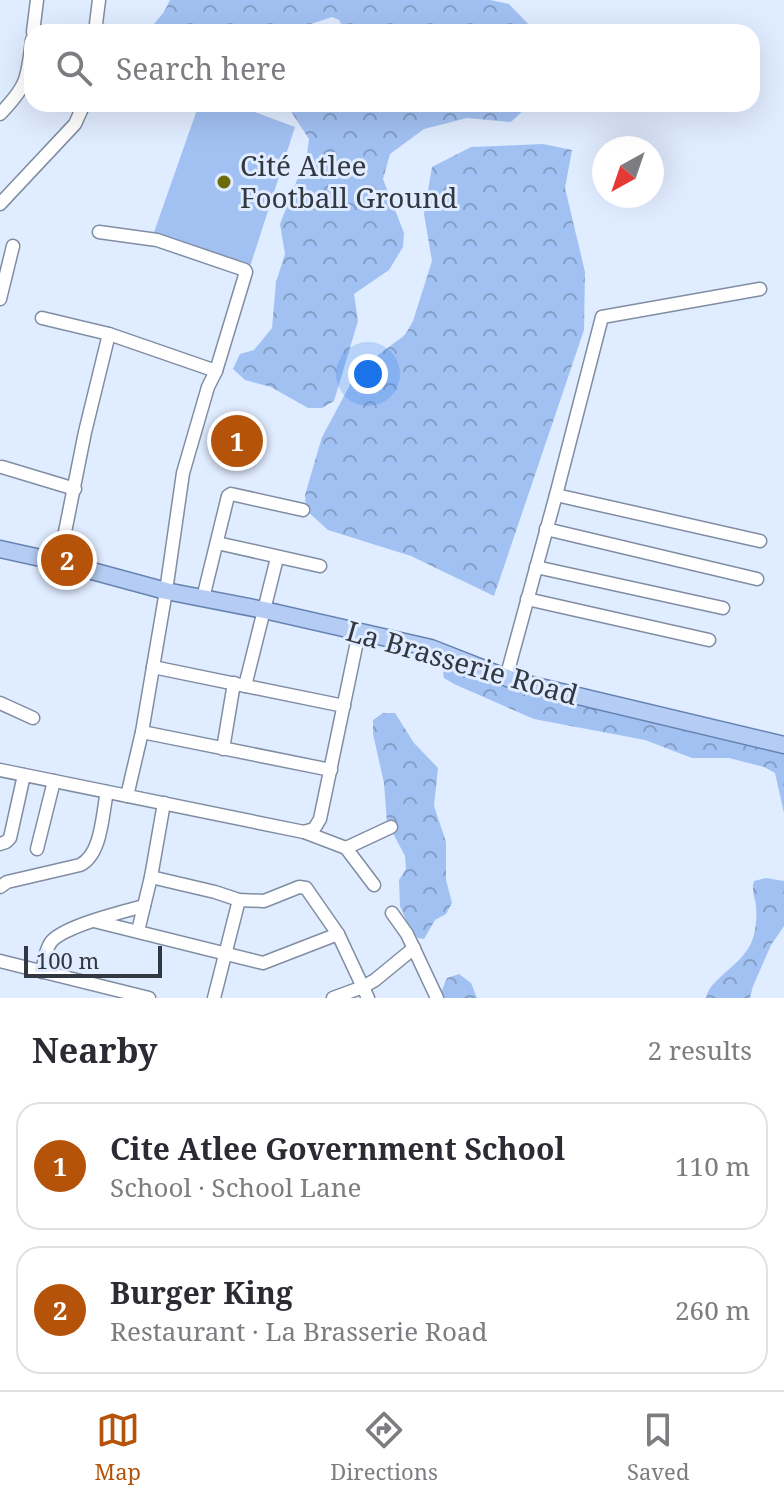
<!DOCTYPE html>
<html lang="en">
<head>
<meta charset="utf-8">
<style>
  :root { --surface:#fff; --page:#f7f7f7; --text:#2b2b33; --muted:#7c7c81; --line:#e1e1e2; --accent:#b45309 }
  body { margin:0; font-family:"Noto Serif",serif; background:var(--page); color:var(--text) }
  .compass { position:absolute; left:592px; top:136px; width:72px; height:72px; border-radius:50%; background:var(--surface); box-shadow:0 8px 32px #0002; rotate:220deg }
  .scale { position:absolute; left:24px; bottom:20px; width:138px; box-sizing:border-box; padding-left:8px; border:4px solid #323841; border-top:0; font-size:22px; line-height:28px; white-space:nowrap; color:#323841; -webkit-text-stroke:6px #e0ecff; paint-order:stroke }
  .you { position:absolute; left:368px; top:374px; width:28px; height:28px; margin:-20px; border:6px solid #fff; border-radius:50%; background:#1a73e8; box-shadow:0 0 0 12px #1a73e833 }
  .badge { display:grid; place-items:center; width:52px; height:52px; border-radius:50%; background:var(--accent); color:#fff; font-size:26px; font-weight:700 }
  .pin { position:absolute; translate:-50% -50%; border:4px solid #fff; box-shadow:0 2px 8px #0006 }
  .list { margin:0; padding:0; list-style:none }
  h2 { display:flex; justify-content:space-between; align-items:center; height:104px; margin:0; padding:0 32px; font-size:34px }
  h2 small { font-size:26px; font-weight:400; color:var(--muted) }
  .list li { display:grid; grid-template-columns:52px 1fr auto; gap:24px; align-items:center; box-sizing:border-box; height:128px; margin:0 16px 16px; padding:0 16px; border:2px solid var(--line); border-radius:24px }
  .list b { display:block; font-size:30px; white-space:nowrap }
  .list p { margin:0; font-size:26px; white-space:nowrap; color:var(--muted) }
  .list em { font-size:26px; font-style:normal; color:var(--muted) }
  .icon { flex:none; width:44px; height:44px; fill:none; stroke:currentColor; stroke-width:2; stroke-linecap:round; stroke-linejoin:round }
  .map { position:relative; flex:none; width:784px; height:998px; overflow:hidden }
  .search { position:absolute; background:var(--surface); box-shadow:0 8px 32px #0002; left:24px; right:24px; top:24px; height:88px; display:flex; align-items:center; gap:20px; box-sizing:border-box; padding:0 28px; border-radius:24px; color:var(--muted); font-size:30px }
  .sheet { height:392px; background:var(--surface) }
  nav { display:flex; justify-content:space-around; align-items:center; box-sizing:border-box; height:112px; border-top:2px solid var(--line); background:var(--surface); font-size:22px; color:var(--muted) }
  nav a { display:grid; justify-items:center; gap:4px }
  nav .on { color:var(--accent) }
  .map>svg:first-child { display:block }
  .forest { fill:url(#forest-crowns) }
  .pitch { fill:#a2c1f3 }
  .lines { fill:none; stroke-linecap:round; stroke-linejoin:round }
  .minor-casing { stroke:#808da3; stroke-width:15 }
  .major-casing { stroke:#6783b1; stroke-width:19 }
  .minor { stroke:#fff; stroke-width:12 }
  .major { stroke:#b5cdf4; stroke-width:16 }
  .poi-dot { fill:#6b6b0b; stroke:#e0ecff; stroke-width:3 }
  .labels { text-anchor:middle; stroke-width:6; stroke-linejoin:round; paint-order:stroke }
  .poi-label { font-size:28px; fill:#323841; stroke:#e0ecff; text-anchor:start }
  .street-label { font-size:28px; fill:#323841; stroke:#e0ecff }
</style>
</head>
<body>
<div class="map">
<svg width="784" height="998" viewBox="0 0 784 998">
  <defs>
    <pattern id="forest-crowns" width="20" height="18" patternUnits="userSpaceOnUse" patternTransform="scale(2)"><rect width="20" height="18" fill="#a2c1f3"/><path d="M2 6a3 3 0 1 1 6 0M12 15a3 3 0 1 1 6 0" fill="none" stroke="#859ec6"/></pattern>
  </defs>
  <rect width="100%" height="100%" fill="#e0ecff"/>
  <g class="forest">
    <path d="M170,0H490L509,4L536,32H346L339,20L332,17L287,32H147L164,12Z"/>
    <path d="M286,104H530L511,122L467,118L424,129L390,154L383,179L404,233L403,247L389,270L354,294L358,321L334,401L322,408H308L271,387L245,380L233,369L240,354L254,350L272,328L276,282L285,254L280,224L307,154L309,139Z"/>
    <path d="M543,144L572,150L565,188L585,272L584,330L494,596L411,556L328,530L306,510L305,495L322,437L358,370L405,335L413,321L432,261L424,214L432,167L471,147Z"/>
    <path d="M442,665L501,685L784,754V813L775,773L764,767L729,758H692L645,740L534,719L454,684L444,678Z"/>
    <path d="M383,713H395L414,743L438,768L434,806L446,842V880L452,903L446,914L435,920L424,939L418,938L410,929L400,906L399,880L406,869L405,856L387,822L384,783L373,734V720Z"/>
    <path d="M766,878L784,881V926L771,945L753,986L750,998H706C710,977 745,965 753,938C756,929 757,916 756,906C755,897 751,891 754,881Z"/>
    <path d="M459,974L471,983L477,998H442V990L447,978Z"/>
  </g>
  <path class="pitch" d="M199,104H233L295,127L247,276L152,238Z"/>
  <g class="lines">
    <g class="minor-casing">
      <g id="minor">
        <path d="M33,32L37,0"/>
        <path d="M95,32L99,0"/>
        <path d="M0,114C28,85 27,79 32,40"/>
        <path d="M0,204L75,124L84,104"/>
        <path d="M99,232L157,240L245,270L246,272L216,371L208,387L183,473L166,591L142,732L127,796"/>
        <path d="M0,299L13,246"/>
        <path d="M42,318L109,334L216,371"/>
        <path d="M2,467L75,489"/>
        <path d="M556,495L602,317L760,289"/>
        <path d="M546,529L757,579"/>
        <path d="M217,543L320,566"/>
        <path d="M59,562L85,432L109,334"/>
        <path d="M536,567L723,608"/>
        <path d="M203,598L228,496L231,494L303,510"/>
        <path d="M527,599L709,640"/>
        <path d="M153,667L344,706"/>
        <path d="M506,678L556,495L760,541"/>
        <path d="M245,686L277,558"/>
        <path d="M0,703L33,718"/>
        <path d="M142,732L331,770"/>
        <path d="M223,749L234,683"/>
        <path d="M0,770L304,832L314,829L320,819L359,632"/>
        <path d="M304,832L346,848L391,827"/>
        <path d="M0,844L6,842L10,838L24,775"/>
        <path d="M346,848L374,885"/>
        <path d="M37,849L54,781"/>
        <path d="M151,877L215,892L239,900L264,901L299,887L306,888L338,934L368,998"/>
        <path d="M0,887L7,882L80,865C102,854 102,815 107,792"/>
        <path d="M392,913L407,934L437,998"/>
        <path d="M94,921L263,963L338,934"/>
        <path d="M138,931L151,877L164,803"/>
        <path d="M0,961L149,998"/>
        <path d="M42,972C44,963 45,950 51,942C64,926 122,912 144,906"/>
        <path d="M214,998L239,900"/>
        <path d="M333,998L363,987L375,980L414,948"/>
      </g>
    </g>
    <g class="major-casing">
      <path id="major" d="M0,549L59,562L166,591L264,610L431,648L515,681L784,745"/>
    </g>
    <use href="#minor" class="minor"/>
    <use href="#major" class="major"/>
  </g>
  <circle class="poi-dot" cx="224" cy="182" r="8"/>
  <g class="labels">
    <g class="poi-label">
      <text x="240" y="176">Cité Atlee<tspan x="240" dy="32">Football Ground</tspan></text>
    </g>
    <g class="street-label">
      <text transform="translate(462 663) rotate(16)" y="10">La Brasserie Road</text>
    </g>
  </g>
</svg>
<svg class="compass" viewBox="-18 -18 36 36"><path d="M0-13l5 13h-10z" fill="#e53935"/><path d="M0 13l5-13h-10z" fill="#7c7c81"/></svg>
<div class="scale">100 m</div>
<div class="you"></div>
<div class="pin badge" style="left:237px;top:441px">1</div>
<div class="pin badge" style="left:67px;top:560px">2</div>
<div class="search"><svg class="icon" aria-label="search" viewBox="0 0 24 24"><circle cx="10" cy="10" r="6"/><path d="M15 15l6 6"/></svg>Search here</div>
</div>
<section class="sheet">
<h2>Nearby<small>2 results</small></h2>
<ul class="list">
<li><span class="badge">1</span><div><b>Cite Atlee Government School</b><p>School · School Lane</p></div><em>110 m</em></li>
<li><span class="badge">2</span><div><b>Burger King</b><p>Restaurant · La Brasserie Road</p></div><em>260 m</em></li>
</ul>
</section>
<nav>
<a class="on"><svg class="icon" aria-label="map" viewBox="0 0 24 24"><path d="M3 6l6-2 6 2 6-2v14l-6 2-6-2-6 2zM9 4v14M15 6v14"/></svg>Map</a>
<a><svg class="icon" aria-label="directions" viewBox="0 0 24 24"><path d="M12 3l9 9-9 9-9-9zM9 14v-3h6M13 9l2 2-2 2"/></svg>Directions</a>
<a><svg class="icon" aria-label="saved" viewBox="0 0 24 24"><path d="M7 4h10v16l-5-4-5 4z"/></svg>Saved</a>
</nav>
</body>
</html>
